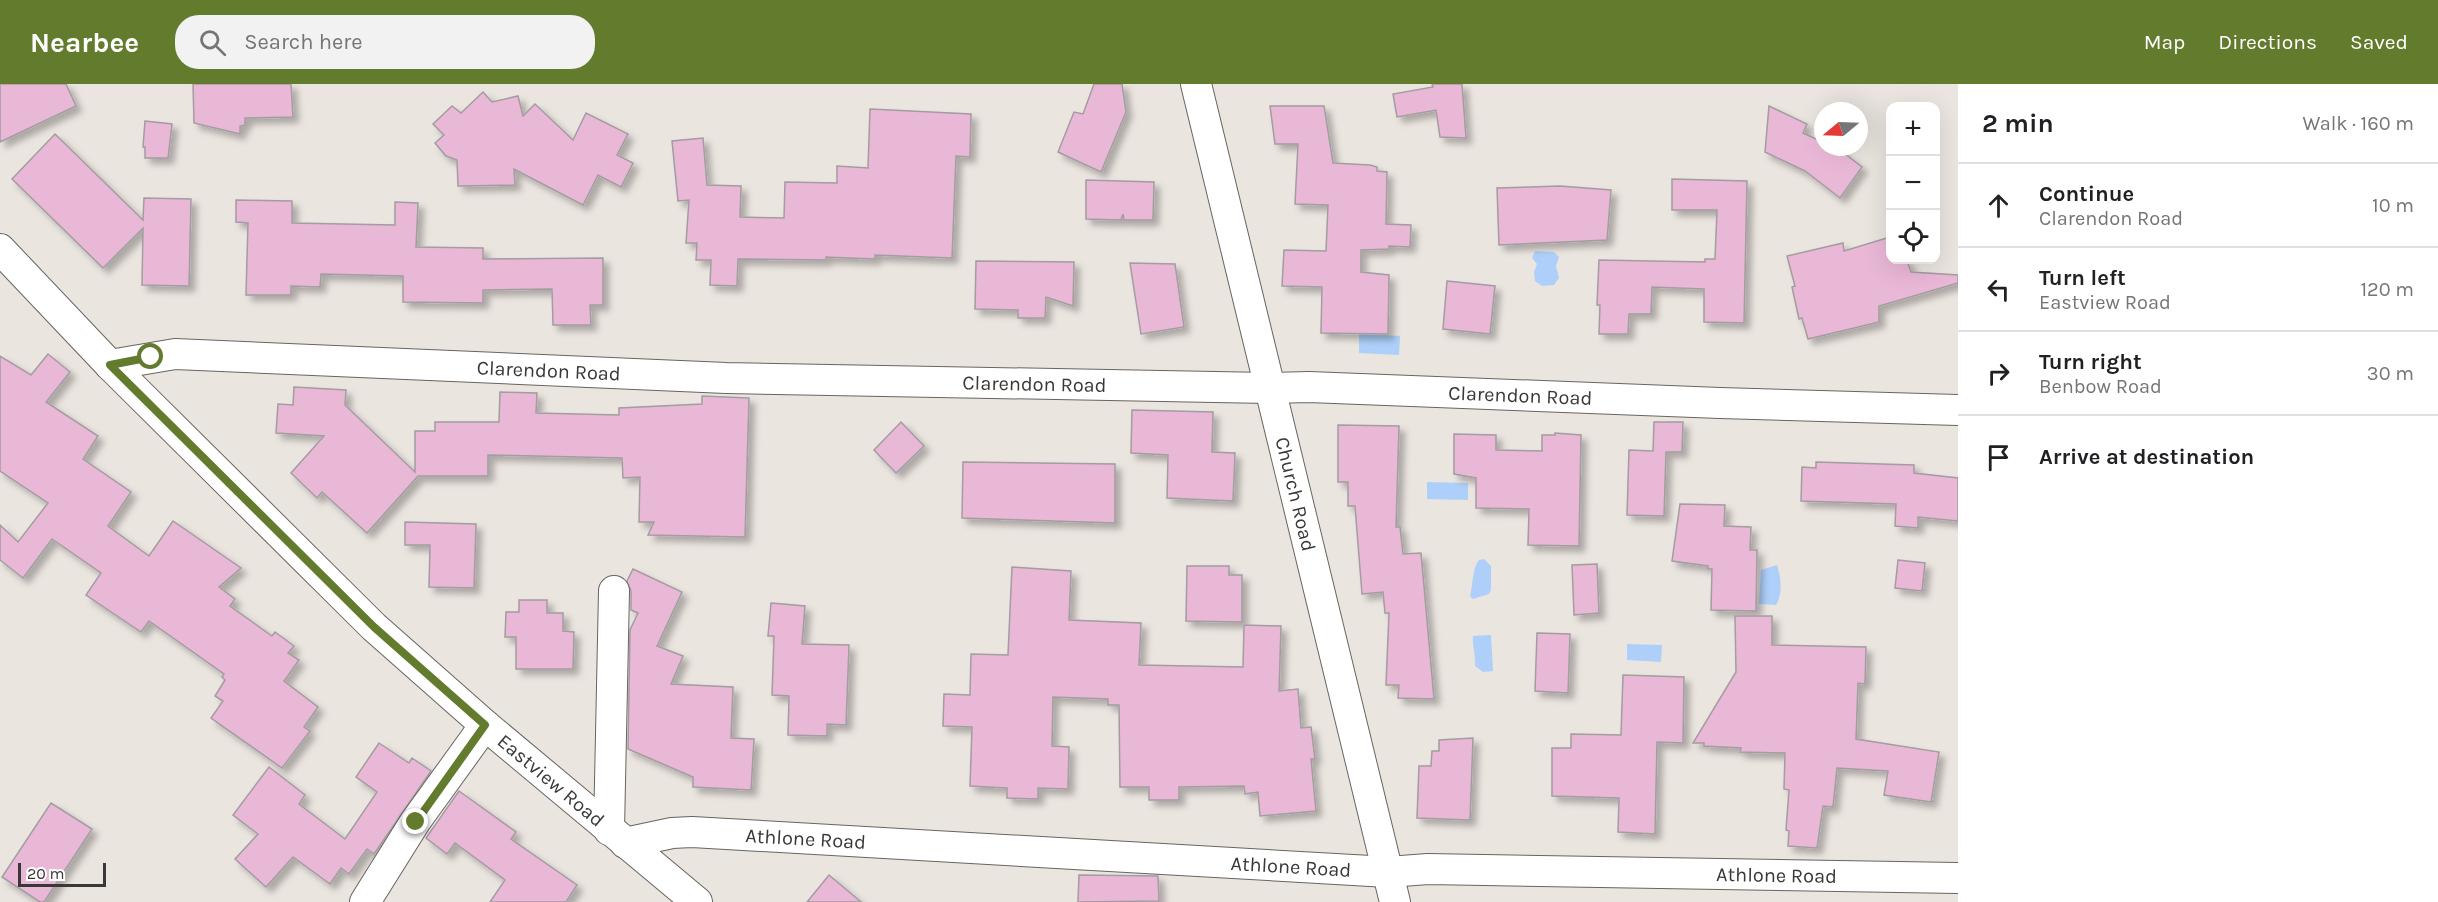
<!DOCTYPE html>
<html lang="en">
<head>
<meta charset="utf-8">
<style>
  :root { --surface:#fff; --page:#f2f2f2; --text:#202124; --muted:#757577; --line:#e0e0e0; --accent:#627b2d }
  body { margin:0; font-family:Karla,sans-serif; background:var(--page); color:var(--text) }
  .controls { position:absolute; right:18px; top:18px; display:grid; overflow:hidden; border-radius:12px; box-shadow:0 6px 24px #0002 }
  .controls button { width:54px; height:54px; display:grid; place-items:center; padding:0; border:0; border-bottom:2px solid var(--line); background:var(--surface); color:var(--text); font:30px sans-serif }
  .compass { position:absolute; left:1814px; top:18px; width:54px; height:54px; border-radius:50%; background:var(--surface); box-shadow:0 6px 24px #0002; rotate:251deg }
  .scale { position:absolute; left:18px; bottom:15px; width:88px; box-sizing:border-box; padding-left:6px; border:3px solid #3a3836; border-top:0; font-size:16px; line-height:21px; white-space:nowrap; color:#3a3836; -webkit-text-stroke:4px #fff; paint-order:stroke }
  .stop { position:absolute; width:18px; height:18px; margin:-14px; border:4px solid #627b2d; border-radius:50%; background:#fff }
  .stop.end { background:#627b2d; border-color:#fff; box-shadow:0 2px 6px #0008 }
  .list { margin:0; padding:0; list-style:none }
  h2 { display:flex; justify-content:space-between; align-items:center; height:78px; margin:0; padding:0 24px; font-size:26px }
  h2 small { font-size:20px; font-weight:400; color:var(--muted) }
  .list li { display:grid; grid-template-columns:39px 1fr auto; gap:18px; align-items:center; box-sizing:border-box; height:84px; padding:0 24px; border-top:2px solid var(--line) }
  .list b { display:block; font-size:22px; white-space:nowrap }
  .list p { margin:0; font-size:20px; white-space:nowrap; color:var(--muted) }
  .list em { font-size:20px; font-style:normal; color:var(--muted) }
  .icon { flex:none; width:33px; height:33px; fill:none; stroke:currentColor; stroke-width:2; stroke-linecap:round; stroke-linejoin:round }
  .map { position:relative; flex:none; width:1958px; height:818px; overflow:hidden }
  header { display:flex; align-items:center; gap:36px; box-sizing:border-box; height:84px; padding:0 30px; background:var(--accent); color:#fff }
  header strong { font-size:28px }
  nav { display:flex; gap:33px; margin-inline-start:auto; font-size:21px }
  .search { width:420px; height:54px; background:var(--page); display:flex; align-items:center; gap:15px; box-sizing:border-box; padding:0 21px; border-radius:24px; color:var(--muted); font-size:22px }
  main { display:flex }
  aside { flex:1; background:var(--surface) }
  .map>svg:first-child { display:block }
  .water { fill:#aecffa }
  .building { fill:#eab8d7; stroke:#a39ca0; stroke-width:1.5; filter:url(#shadow) }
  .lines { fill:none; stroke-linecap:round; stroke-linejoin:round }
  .minor-casing { stroke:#69645f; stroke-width:32 }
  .minor { stroke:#fff; stroke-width:30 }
  .route { stroke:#627b2d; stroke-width:8 }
  .labels { text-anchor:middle; stroke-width:4.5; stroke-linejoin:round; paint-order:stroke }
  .street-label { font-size:20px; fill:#3a3836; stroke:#fff }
</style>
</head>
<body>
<header>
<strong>Nearbee</strong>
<div class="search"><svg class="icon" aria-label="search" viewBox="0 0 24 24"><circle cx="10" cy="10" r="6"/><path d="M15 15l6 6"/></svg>Search here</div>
<nav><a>Map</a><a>Directions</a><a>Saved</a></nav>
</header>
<main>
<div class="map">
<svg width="1958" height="818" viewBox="0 0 1958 818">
  <defs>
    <filter id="shadow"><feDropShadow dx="5.5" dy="5.5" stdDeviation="3" flood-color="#0004"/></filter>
  </defs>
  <rect width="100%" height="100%" fill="#ebe5e0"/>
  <g class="water">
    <path d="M1535,167L1554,168L1559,173L1556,182L1559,194L1554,201L1542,202L1535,197L1534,188L1537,180L1532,174Z"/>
    <path d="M1359,250L1400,252L1399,271L1359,269Z"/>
    <path d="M1427,398L1468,399V416L1427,415Z"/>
    <path d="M1484,475L1491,482V506L1489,510L1473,515L1470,512C1473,502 1472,484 1479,476Z"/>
    <path d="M1777,481C1781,494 1783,509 1776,521L1759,520L1761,486Z"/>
    <path d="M1491,551L1493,587L1483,588L1475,582C1476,572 1472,561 1473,552Z"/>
    <path d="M1627,560L1662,561L1661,578L1627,576Z"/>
  </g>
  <g class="building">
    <path d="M0,0H66L76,22L0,58Z"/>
    <path d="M193,0H291L293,33L245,34V41L240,42V50L194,39Z"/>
    <path d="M1094,0H1122L1126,28L1101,88L1058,68L1074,28L1083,30Z"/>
    <path d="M1432,0H1462L1466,54L1440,53L1436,26L1397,33L1393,10L1433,3Z"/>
    <path d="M483,8L492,18L518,12L523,32L535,20L573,56L586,29L628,50L617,71L633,79L621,103L598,91L583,121L514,85L515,101L458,102L457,76L446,72L435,59L444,51L433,40L452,22L461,29Z"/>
    <path d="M1270,22H1324L1333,79L1370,81L1377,83V87L1387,88L1386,140L1411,141L1410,163L1389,162V165L1361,166V188L1389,191L1388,250L1321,249L1322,203L1282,202L1284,166L1326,167L1328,121L1295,120L1298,60H1275Z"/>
    <path d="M1769,22L1807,40L1803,49L1823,58V63H1833L1840,66L1862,83L1840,114L1805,87L1765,68Z"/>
    <path d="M870,25L971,30L970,73L956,72L952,174L875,171V175L826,173V176L738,175L737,202L710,201L711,176H696L697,159H686L689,116L678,117L672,57L703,54L707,101L741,102L740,133L784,134L785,98L837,99V82L868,84Z"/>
    <path d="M145,37L172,40L168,74H145V63H143Z"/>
    <path d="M55,50L143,136L144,114L191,115L189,202L142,201L143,144L103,184L12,95Z"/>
    <path d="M1672,95L1747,97L1744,239L1704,238V205L1652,203L1651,230H1629L1628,250H1599L1600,221H1597L1599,176L1705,178V175H1715L1717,126H1672Z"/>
    <path d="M1086,96L1154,98L1153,136H1124L1123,130L1121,136L1086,135Z"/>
    <path d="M1560,102L1611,106L1607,156L1499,161L1497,104Z"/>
    <path d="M236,116L292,117V139L395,141V118L418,119L416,163L483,164V175L603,174V221H590L591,241H553L552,205L483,206V219L403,218V192L321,190L320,203L291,202V211H246L248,139L236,138Z"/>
    <path d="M1890,153V176H1907L1911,188L1958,191V199L1879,222V238L1808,255L1802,234L1799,235L1792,203L1795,202L1787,172L1843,159L1844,167Z"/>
    <path d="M976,177L1074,178L1073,222L1046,213L1045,234H1018V226L975,225Z"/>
    <path d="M1130,179L1175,180L1184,243L1141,250Z"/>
    <path d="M1447,197L1495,202L1490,250L1443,245Z"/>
    <path d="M48,270L70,288L46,318L98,352L83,375L131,408L108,442L149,472L173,437L241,484L219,503L235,515L230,522L272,552L275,548L294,562L288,569L299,576L284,597L318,623L304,643L310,647L282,684L211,634L223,617L215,612L225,596L222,593L224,590L149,537L141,548L86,511L101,489L52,455L23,494L0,476V441L18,458L48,419L0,387V272L31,291Z"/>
    <path d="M294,303L346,306L345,321L415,388V347H435V338H499L500,308L537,309L536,329L619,331V324L702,320V312L749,314L745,453L648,451L654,438H639L640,393L623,394L622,374L488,371V392H418L367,449L322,408L317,414L291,389L324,352L276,349L278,320L293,321Z"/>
    <path d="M1132,326L1213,328L1212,368L1235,369L1233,417L1167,414L1168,371L1131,369Z"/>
    <path d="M901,338L924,362L896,389L874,366Z"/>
    <path d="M1654,338H1683L1682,368H1666L1664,432L1627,431L1629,366L1653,367Z"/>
    <path d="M1338,341L1399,342L1396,443H1400L1403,470L1421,469L1434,615L1398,614L1399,601H1386L1389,529H1385L1383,508L1362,510L1355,422H1348V398H1338Z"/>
    <path d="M1555,349L1581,351L1579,462L1528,461L1529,425L1476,424V394L1454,390V350L1496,351V366L1542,367V351H1555Z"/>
    <path d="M963,378L1115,380V439L962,434Z"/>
    <path d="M1816,378L1914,381V389L1958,394V437L1918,433V444L1895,442L1896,420L1801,417L1802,383L1816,384Z"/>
    <path d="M1680,420L1725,421L1724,442L1751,443L1750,466H1757L1756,527L1711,526L1712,485H1708V482L1672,477Z"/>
    <path d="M405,438L476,440L474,504L429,503L430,461H405Z"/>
    <path d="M1898,476L1925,479L1922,507L1895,504Z"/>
    <path d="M1597,480L1599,529L1574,531L1572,481Z"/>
    <path d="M1187,482H1229V491H1242V538L1186,537Z"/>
    <path d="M1012,483L1071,487L1069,536L1141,539L1139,581L1243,583L1244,541L1281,542L1279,607L1298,605L1301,644L1311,643L1315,675H1311L1316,727L1260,732L1258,708L1245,710L1244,702L1179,703V716H1149V703H1120L1119,621H1108V615L1053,613L1052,662L1069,663L1068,705L1038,704V715L1007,714V704L970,702L972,643L943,642L944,610L970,611L971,570L1008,571Z"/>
    <path d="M633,485L682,508L657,562L683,572L671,600L733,603L731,654L754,655L751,706L693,703V693L628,665L630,546L638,529L631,526V507L627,497Z"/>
    <path d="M519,516H547V529H563V547L574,548L573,585H516V553H505L506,528H519Z"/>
    <path d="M771,519L805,522L802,560L849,561L846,641L827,640V652L788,651L789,612L772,611L774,552H768Z"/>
    <path d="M1735,532H1772V561L1866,563L1865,600L1858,599L1856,655L1939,668L1931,718L1884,711L1888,687L1837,684L1833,723L1823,722L1817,764L1788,762L1789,747L1786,746L1789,706L1784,705L1785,669L1740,668L1741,664L1704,662V659H1693L1736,588Z"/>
    <path d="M1537,549L1570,550L1568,609L1535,607Z"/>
    <path d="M1623,591L1684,593L1683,659L1657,658L1655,750L1618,748L1619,714L1552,712V664H1571V650L1621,651Z"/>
    <path d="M1473,654L1470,736L1417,734L1419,682H1431L1432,667H1439V656Z"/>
    <path d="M379,659L409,679L412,674L431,687L374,770L367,765L349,790L341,784L330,800L293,773L266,803L235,775L258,750L233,731L269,683L305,711L299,720L345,755L377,708L356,693Z"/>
    <path d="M459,707L516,748L511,755L577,801L566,818H490L505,796L455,759L447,770L426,754Z"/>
    <path d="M51,719L92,745L44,818H40L2,793Z"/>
    <path d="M829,791L861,818H807Z"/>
    <path d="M1079,791L1158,792L1159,817L1078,818Z"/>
  </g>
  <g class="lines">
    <g class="minor-casing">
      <g id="minor">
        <path id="s1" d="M1196,0L1395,818"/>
        <path id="s2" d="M0,165L110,281L374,543L485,641L697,818"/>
        <path id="s3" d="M110,281L175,270L726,294L1268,304L1309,303L1720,319L1958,326"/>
        <path d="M609,746L614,507"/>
        <path id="s4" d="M625,759L672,749L692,748L1388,788L1428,785L1958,794"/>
        <path d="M365,818L415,738L485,641"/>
      </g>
    </g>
    <use href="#minor" class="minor"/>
  </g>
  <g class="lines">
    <path class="route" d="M151,273L110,281L374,543L485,641L416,738"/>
  </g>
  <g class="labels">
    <g class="street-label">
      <text dy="7" stroke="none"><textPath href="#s3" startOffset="440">Clarendon Road</textPath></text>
      <text dy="7" stroke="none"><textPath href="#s3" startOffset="926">Clarendon Road</textPath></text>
      <text dy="7" stroke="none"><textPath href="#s3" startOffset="1412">Clarendon Road</textPath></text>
      <text dy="7" stroke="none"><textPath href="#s1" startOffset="422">Church Road</textPath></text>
      <text dy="7" stroke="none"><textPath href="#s2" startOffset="766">Eastview Road</textPath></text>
      <text dy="7" stroke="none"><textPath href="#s4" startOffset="182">Athlone Road</textPath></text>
      <text dy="7" stroke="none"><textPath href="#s4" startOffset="668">Athlone Road</textPath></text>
      <text dy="7" stroke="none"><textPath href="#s4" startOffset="1154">Athlone Road</textPath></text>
    </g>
  </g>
</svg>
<div class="controls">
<button>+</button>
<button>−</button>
<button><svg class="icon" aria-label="locate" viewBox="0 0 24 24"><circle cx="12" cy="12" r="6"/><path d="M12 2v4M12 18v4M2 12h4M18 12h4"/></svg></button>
</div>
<svg class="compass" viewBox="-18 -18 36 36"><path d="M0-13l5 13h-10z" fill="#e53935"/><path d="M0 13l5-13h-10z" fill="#757577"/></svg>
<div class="scale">20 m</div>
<div class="stop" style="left:151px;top:273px"></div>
<div class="stop end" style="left:416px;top:738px"></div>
</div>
<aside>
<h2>2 min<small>Walk · 160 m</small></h2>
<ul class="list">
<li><svg class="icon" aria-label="ahead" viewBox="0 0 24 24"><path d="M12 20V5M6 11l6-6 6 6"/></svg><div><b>Continue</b><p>Clarendon Road</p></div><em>10 m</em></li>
<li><svg class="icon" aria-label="left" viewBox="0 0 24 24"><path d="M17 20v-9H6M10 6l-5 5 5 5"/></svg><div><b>Turn left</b><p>Eastview Road</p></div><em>120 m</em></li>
<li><svg class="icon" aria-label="right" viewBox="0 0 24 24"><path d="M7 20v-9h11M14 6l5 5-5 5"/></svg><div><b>Turn right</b><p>Benbow Road</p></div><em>30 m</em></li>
<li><svg class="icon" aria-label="arrive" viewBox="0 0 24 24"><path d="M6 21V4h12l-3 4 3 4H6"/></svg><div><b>Arrive at destination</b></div></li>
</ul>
</aside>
</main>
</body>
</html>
